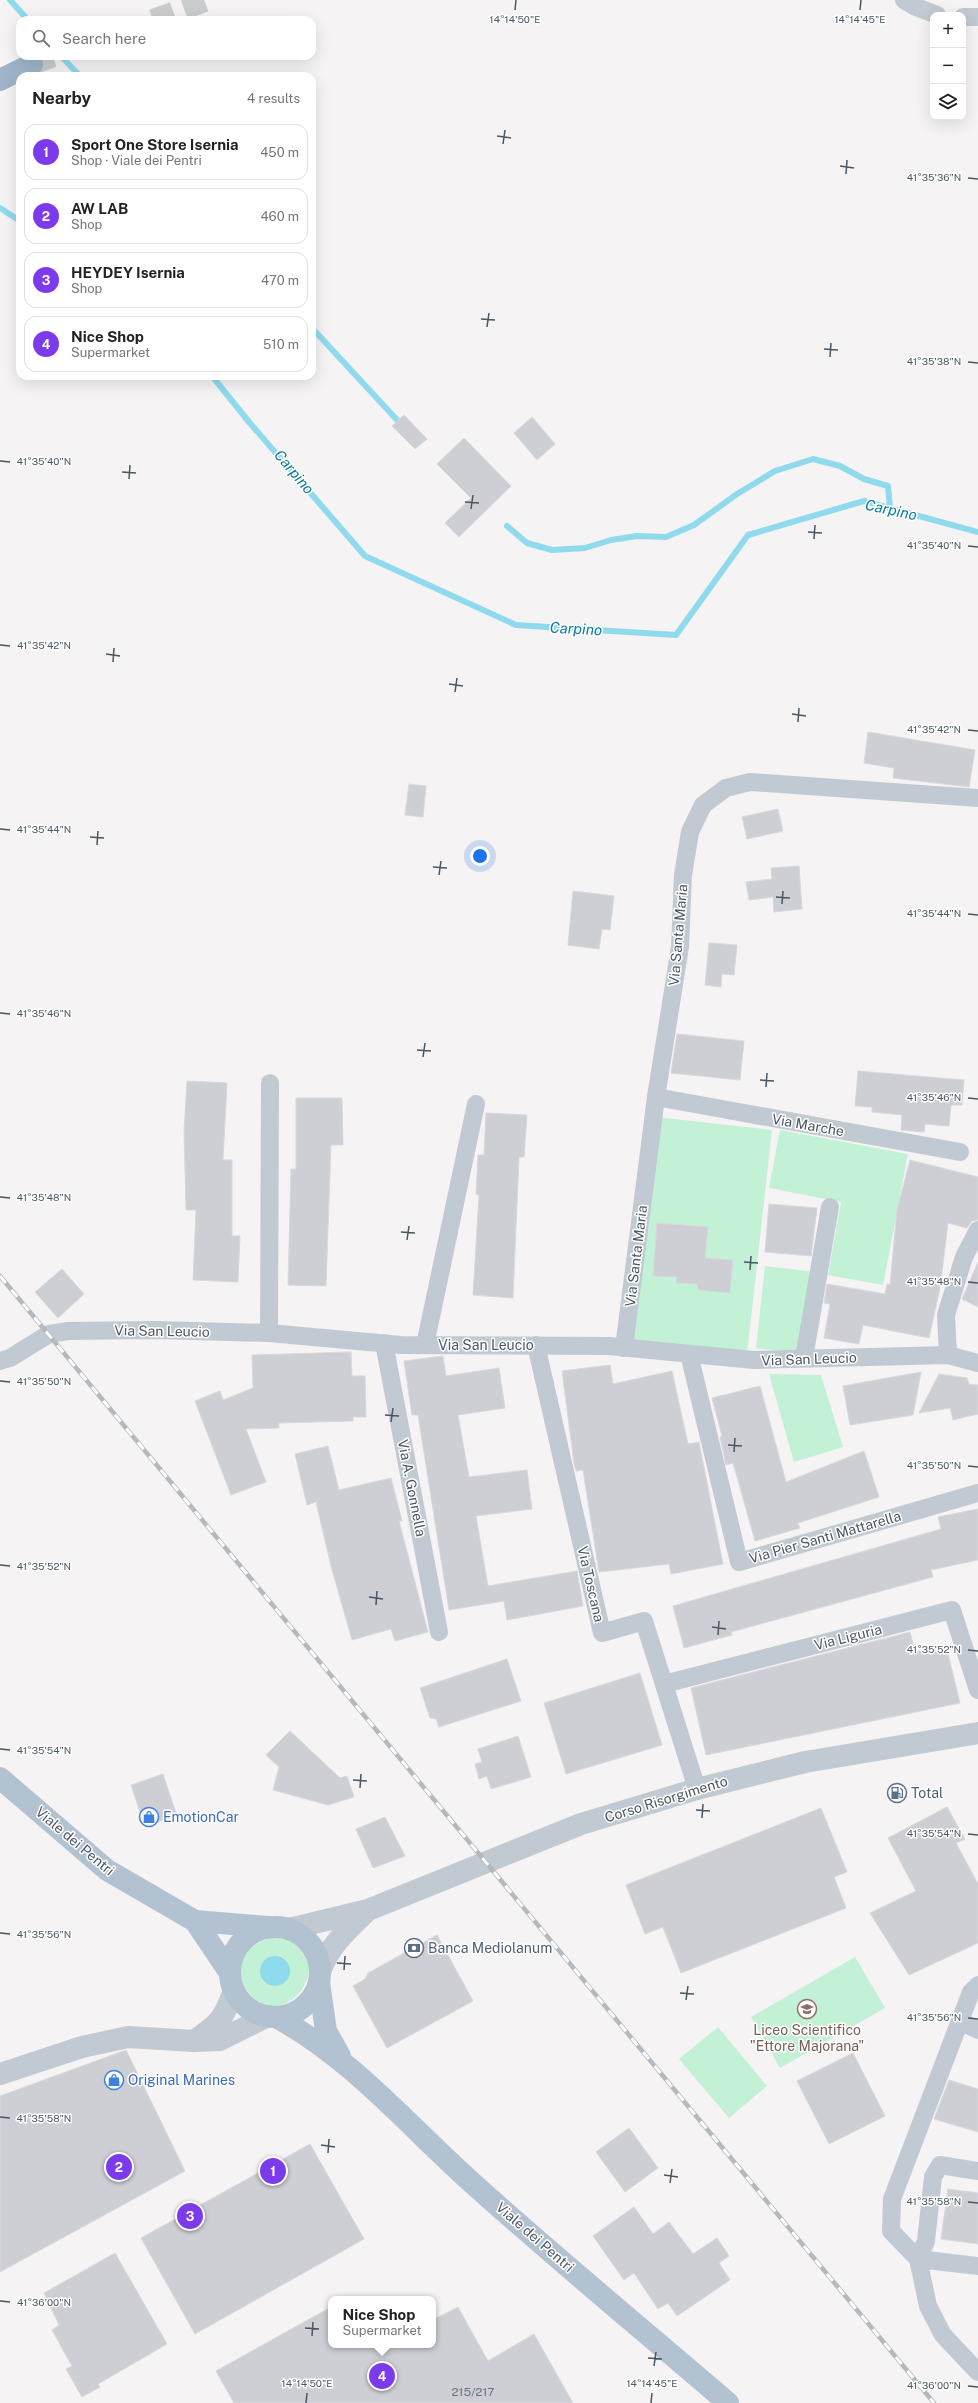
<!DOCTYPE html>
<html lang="en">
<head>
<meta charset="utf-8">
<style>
  :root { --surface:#fff; --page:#f6f6f6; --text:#222; --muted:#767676; --line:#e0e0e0; --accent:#7c3aed }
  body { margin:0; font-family:"Public Sans",sans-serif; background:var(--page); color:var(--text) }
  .controls { position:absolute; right:12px; top:12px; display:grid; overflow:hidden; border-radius:8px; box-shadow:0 4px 16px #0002 }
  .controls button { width:36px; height:36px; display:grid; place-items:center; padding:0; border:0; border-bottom:1px solid var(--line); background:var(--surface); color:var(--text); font:20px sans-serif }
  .you { position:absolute; left:480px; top:856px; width:14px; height:14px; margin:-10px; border:3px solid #fff; border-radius:50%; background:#1a73e8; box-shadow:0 0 0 6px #1a73e833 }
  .badge { display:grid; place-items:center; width:26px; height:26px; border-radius:50%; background:var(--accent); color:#fff; font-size:13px; font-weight:700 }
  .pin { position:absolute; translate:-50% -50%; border:2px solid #fff; box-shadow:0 1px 4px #0006 }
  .popup { position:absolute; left:328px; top:2296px; width:108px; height:52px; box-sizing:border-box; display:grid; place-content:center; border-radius:8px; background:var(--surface); filter:drop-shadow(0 1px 3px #0005); font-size:13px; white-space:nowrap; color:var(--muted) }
  .popup b { font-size:15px; color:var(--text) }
  .popup::after { content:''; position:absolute; left:50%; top:100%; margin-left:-8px; border:8px solid transparent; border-top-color:var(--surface) }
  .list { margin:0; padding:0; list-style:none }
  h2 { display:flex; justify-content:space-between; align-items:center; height:52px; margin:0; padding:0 16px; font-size:17px }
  h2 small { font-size:13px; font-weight:400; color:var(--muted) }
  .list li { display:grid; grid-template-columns:26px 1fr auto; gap:12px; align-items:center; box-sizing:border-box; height:56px; margin:0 8px 8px; padding:0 8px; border:1px solid var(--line); border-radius:12px }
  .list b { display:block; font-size:15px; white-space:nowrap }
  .list p { margin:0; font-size:13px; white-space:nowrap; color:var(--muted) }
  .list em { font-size:13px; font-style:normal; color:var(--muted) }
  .icon { flex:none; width:22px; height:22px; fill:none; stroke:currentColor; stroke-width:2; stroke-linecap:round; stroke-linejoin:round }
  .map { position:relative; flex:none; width:978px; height:2403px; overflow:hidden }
  .search { position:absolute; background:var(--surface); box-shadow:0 4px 16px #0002; left:16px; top:16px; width:300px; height:44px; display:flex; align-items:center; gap:10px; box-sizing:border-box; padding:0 14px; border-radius:12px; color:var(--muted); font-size:15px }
  .panel { position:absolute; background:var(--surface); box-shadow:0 4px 16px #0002; left:16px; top:72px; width:300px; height:308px; border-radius:12px }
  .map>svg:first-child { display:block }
  .green { fill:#c3f1d5 }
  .water { fill:#90daee }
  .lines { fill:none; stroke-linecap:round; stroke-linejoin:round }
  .stream { stroke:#90daee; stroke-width:6 }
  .building { fill:#cdcfd5; stroke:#d7d9de }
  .trunk-tunnel { stroke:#caccce; stroke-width:22; stroke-dasharray:22 11; stroke-linecap:butt }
  .minor { stroke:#c1cad2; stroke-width:18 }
  .tertiary { stroke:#c1cad2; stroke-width:22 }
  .primary { stroke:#b3c2d1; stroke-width:22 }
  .trunk { stroke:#9fb4c9; stroke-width:22 }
  .rail-casing { stroke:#b5b8bd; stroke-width:4.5 }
  .rail { stroke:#fff; stroke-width:3; stroke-dasharray:9; stroke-linecap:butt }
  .ticks { fill:none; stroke:#4a5661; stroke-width:1.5 }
  .labels { text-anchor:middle; stroke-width:3; stroke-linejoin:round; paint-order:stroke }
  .number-label { font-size:12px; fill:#6b747e }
  .street-label { font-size:14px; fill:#4a5661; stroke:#fff }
  .service-label { font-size:14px; fill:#4e5e75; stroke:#fff; text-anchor:start }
  .shop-label { font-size:14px; fill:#366cbe; stroke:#fff; text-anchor:start }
  .education-label { font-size:14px; fill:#785e54; stroke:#fff }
  .water-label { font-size:15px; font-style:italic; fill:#0c7c9b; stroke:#fff }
  .ticks-label { font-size:10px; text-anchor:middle; fill:#4a5661; stroke:#fff; stroke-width:3; stroke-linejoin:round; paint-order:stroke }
</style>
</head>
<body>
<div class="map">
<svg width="978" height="2403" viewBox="0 0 978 2403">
  <rect width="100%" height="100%" fill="#f5f3f3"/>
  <g class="green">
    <path d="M656,1117L772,1130L747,1354L630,1341Z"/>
    <path d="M780,1130L908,1154L883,1285L828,1275L841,1202L769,1188Z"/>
    <path d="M765,1266L815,1272L799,1353L756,1348Z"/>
    <path d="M769,1374L821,1375L843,1447L794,1462Z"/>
    <path d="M274,1937C350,1948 284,2044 247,1990C230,1965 248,1942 274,1937Z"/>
    <path d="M855,1957L885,2008L780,2068L751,2017Z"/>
    <path d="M718,2027L767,2086L729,2118L679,2059Z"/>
  </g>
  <circle class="water" cx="275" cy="1971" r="15"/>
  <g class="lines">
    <g class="stream">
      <path d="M10,0L28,20"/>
      <path d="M61,56L80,76"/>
      <path d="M0,208L20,221"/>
      <path d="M312,328L398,421"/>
      <path d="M212,376L249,422L365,556L516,625L676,635L748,535L864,501L978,532"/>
      <path d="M507,526L527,543L552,550L585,548L611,540L637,536L666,537L694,525L737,494L775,471L813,459L840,466L864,479L888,486L890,508"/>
    </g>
  </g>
  <g class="building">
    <path d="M404,415L427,439L415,449L392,426Z"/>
    <path d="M532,417L555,444L537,460L514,433Z"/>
    <path d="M464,438L511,486L459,537L445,523L471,498L437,464Z"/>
    <path d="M868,732L975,750L969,787L893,778L894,768L864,763Z"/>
    <path d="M409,784L426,786L423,817L405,815Z"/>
    <path d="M778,809L783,831L747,839L742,817Z"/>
    <path d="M799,866L802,909L774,912L773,897L749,900L746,882L772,879L771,868Z"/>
    <path d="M573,891L614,896L610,930L602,929L599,949L568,945Z"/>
    <path d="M709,943L737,945L734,975L722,974L721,987L705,985Z"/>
    <path d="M677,1034L744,1041L740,1080L671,1073Z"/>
    <path d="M858,1071L964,1080L962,1105H951L949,1126L925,1124L924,1132L901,1130L902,1115L872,1112V1107L855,1106Z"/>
    <path d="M187,1081L227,1083L223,1160H232V1236H240L238,1282L193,1280L196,1210H186L184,1131Z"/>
    <path d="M296,1098H342L343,1145H331L326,1286L288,1285L291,1169H296Z"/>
    <path d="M486,1113L527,1115L524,1157H519L513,1298L473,1295L479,1195L476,1194L478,1155H484Z"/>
    <path d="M910,1160L978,1177V1220L972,1221L967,1228L948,1223L940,1288L929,1338L863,1325L859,1344L824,1338L830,1304L824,1303L827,1284L885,1294L887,1284L890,1285L897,1210Z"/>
    <path d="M769,1204L817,1208L811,1256L765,1252Z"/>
    <path d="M657,1223L708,1227L705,1258L733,1260L730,1293L698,1290L697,1284L676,1283L677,1277L653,1276Z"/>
    <path d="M978,1262V1307L962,1299Z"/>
    <path d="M62,1269L84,1294L58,1318L35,1292Z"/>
    <path d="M351,1352L352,1376H365L366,1417H353V1421L279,1423V1428L246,1429L266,1482L231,1495L195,1401L220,1391L223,1400L253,1388L252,1355Z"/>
    <path d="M443,1356L446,1376L499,1368L505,1408L458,1415L469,1477L527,1470L532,1509L476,1516L488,1586L577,1571L583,1606L507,1620L504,1601L449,1610L418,1415H412L404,1361Z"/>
    <path d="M610,1365L613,1384L672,1371L688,1444L699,1442L723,1564L671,1574L669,1564L599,1572L583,1470L576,1471L574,1463L562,1371Z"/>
    <path d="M921,1372L913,1415L850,1425L843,1386Z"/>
    <path d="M939,1374L967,1378L969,1384L978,1385V1414L953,1420L950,1408L919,1413Z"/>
    <path d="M760,1386L786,1482L864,1451L879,1497L798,1523L800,1528L755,1541L733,1463L726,1465L720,1437L722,1436L712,1398Z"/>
    <path d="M328,1446L339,1490L391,1478L402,1521H399L428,1632L395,1641L391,1629L352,1640L331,1566L316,1502L307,1505L295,1454Z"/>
    <path d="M978,1509V1560L931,1570L933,1577L731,1632L732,1635L684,1648L673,1606L941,1529L938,1517Z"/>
    <path d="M910,1632L915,1652L946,1645L960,1703L706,1755L691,1688Z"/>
    <path d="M507,1659L521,1701L439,1727L436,1719L430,1718L420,1688Z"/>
    <path d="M640,1673L662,1745L566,1774L544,1703Z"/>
    <path d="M290,1731L340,1778L347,1776L354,1797L328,1805L273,1790L279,1767L266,1755Z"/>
    <path d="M518,1736L531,1777L491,1789L487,1776L479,1779L475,1764L482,1762L478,1749Z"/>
    <path d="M163,1774L177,1816L157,1822L153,1811L141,1815L131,1785Z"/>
    <path d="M947,1807L965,1839L956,1843L978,1884V1943L909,1975L870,1913L916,1891L888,1838Z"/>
    <path d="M821,1808L847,1872L834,1877L846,1908L681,1973L663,1927L645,1934L626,1885Z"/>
    <path d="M385,1817L405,1856L373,1868L356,1829Z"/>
    <path d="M437,1935L473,2001L387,2048L353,1986L365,1979L368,1973Z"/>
    <path d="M126,2050L185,2171L0,2272V2096Z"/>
    <path d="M853,2053L885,2116L829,2144L797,2081Z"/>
    <path d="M949,2080L978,2089V2132L934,2119Z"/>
    <path d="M629,2128L658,2168L625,2192L596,2152Z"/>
    <path d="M310,2144L364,2239L195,2334L141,2238Z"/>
    <path d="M948,2189L978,2193V2244L941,2239Z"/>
    <path d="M634,2207L653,2234L669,2222L693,2254L717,2238L729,2256L719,2263L730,2280L677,2316L668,2303L658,2309L634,2273L624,2280L593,2236Z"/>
    <path d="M115,2253L167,2344L98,2384L100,2387L82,2397L66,2369L72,2366L52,2330L59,2325L44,2293Z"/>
    <path d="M331,2307V2345H433V2320L458,2307L488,2361L534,2334L573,2403H234L216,2371Z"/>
  </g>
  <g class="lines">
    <g class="trunk-tunnel">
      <path d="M153,20L208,0"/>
      <path d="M32,64L54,56"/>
    </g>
    <g class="minor">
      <path d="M904,0L914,6L937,15"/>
      <path d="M963,17H978"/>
      <path d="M656,1097L960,1152"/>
      <path d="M269,1333L270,1083"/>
      <path d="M384,1343L439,1632"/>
      <path d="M425,1345L476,1104"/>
      <path d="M536,1345L602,1633L644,1621L697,1789"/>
      <path d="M624,1348L656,1097L680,947L683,875L690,832L703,805L726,788L750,782L978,798"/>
      <path d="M689,1354L739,1562L978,1493"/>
      <path d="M948,1355L946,1315L964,1257L978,1230"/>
      <path d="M804,1358L830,1207"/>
      <path d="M0,1361L10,1358L49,1334L68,1331L156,1330L269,1333L401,1345L609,1346L754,1360L948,1355L978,1363"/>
      <path d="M664,1684L952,1610L978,1690"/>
      <path d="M978,1985L971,1992L892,2199L891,2231L918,2259L928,2306L943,2335L978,2372"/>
      <path d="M960,2021L978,2030"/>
      <path d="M978,2171L940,2165L933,2177L926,2241L918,2259L978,2266"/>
    </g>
    <g class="tertiary">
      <path d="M289,1929L368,1910L581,1824L697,1789L805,1762L978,1733"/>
      <path d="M320,1972C329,1946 347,1930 367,1911"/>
      <path d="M194,2041C219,2024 224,2019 234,1990"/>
      <path d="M0,2074L82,2047L128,2037L194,2041L220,2040L268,2016"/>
    </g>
    <g class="primary">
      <path d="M0,1778L107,1870L195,1921L230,1973"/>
      <path d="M195,1921L268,1927"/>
      <circle cx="275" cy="1972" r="45"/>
      <path d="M319,1982L326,2031L340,2056"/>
      <path d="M276,2017C350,2057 407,2124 469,2180C554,2257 642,2329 728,2403"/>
    </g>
    <path class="trunk" d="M0,80L32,64"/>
    <g class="rail-casing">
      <path id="rail" d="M0,1276L934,2403"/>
    </g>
    <use href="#rail" class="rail"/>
  </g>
  <path class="ticks" d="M515,10L516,0M860,10L861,0M497,136L511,138M503,144L505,130M840,166L854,168M846,174L847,160M968,178L978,179M481,319L495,320M487,327L489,313M824,349L838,350M830,357L831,343M968,362L978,363M0,461L10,462M122,472L136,473M129,479L130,465M465,502L479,503M471,509L473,495M808,532L822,533M814,539L815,525M968,546L978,547M0,645L10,646M106,654L120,656M113,662L114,648M449,684L463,686M455,692L457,678M792,714L806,716M798,722L799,708M968,730L978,731M0,829L10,830M90,837L104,838M97,845L98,831M433,867L447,868M439,875L441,861M776,897L790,898M782,904L783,891M968,914L978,915M0,1013L10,1014M417,1050L431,1051M423,1057L425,1043M760,1080L774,1081M766,1087L767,1073M968,1098L978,1099M0,1197L10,1198M401,1232L415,1233M407,1240L409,1226M744,1262L758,1263M750,1270L751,1256M968,1282L978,1283M0,1381L10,1382M385,1415L399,1416M391,1422L393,1408M728,1445L742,1446M734,1452L735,1438M968,1466L978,1467M0,1565L10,1566M369,1597L383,1599M376,1605L377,1591M712,1627L726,1629M718,1635L719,1621M968,1650L978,1651M0,1749L10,1750M353,1780L367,1781M360,1788L361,1774M696,1810L710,1811M702,1818L703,1804M968,1834L978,1835M0,1933L10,1934M337,1963L351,1964M344,1970L345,1956M680,1993L694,1994M686,2000L688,1986M968,2018L978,2019M0,2117L10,2118M321,2145L335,2147M328,2153L329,2139M664,2175L678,2177M670,2183L672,2169M968,2202L978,2203M0,2301L10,2302M305,2328L319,2329M312,2336L313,2322M648,2358L662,2359M654,2366L656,2352M968,2386L978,2387M306,2403L307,2393M651,2403L652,2393"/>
  <defs>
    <g id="fuel-ring" transform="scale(1)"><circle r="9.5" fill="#fff" stroke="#5c6f8a" stroke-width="1.5"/><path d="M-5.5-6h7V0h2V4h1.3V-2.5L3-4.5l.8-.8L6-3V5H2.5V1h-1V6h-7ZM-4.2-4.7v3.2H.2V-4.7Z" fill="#5c6f8a"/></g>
    <g id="shop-ring" transform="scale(1)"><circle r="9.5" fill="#fff" stroke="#3f7fe0" stroke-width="1.5"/><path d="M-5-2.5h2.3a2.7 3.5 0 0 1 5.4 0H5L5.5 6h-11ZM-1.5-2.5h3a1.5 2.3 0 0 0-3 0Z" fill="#3f7fe0"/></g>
    <g id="bank-ring" transform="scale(1)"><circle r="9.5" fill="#fff" stroke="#5c6f8a" stroke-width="1.5"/><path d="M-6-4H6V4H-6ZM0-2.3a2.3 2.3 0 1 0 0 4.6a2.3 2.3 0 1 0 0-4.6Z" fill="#5c6f8a"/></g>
    <g id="school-ring" transform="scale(1)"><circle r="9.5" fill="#fff" stroke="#8d6e63" stroke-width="1.5"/><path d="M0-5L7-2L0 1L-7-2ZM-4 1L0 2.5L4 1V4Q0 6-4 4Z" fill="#8d6e63"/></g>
  </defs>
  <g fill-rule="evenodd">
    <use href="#fuel-ring" x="897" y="1793"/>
    <use href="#shop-ring" x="149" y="1817"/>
    <use href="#bank-ring" x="414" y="1948"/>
    <use href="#school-ring" x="807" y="2009"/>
    <use href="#shop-ring" x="114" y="2080"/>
  </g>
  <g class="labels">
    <g class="number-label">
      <text x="473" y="2396">215/217</text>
    </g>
    <g class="street-label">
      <text transform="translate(678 935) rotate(-85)" y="5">Via Santa Maria</text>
      <text transform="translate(808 1125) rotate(10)" y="5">Via Marche</text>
      <text transform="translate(636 1256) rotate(-83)" y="5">Via Santa Maria</text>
      <text transform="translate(162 1331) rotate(1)" y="5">Via San Leucio</text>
      <text x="486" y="1350">Via San Leucio</text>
      <text transform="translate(809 1359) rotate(-2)" y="5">Via San Leucio</text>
      <text transform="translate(412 1488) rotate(79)" y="5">Via A. Gonnella</text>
      <text transform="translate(825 1537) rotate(-16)" y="5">Via Pier Santi Mattarella</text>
      <text transform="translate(591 1584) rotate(77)" y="5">Via Toscana</text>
      <text transform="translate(848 1637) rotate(-14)" y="5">Via Liguria</text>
      <text transform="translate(666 1799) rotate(-17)" y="5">Corso Risorgimento</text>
      <text transform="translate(75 1841) rotate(40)" y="5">Viale dei Pentri</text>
      <text transform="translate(535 2237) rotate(41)" y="5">Viale dei Pentri</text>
    </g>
    <g class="service-label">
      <text x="911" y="1798">Total</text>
      <text x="428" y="1953">Banca Mediolanum</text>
    </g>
    <g class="shop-label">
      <text x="163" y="1822">EmotionCar</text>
      <text x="128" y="2085">Original Marines</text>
    </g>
    <g class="education-label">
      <text x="807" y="2035">Liceo Scientifico<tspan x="807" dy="16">"Ettore Majorana"</tspan></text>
    </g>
    <g class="water-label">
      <text transform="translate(294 472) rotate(50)" y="5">Carpino</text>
      <text transform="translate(891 510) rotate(12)" y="5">Carpino</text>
      <text transform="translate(576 629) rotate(3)" y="5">Carpino</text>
    </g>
  </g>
  <g class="ticks-label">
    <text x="515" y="23">14°14'50"E</text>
    <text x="860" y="23">14°14'45"E</text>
    <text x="934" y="181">41°35'36"N</text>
    <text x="934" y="365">41°35'38"N</text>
    <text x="44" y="465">41°35'40"N</text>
    <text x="934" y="549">41°35'40"N</text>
    <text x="44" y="649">41°35'42"N</text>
    <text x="934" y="733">41°35'42"N</text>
    <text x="44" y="833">41°35'44"N</text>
    <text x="934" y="917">41°35'44"N</text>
    <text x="44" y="1017">41°35'46"N</text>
    <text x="934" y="1101">41°35'46"N</text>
    <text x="44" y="1201">41°35'48"N</text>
    <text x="934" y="1285">41°35'48"N</text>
    <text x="44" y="1385">41°35'50"N</text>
    <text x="934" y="1469">41°35'50"N</text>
    <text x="44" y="1570">41°35'52"N</text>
    <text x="934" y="1653">41°35'52"N</text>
    <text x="44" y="1754">41°35'54"N</text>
    <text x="934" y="1837">41°35'54"N</text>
    <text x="44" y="1938">41°35'56"N</text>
    <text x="934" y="2021">41°35'56"N</text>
    <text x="44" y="2122">41°35'58"N</text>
    <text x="934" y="2205">41°35'58"N</text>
    <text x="44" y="2306">41°36'00"N</text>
    <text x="307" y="2387">14°14'50"E</text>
    <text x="652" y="2387">14°14'45"E</text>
    <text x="934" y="2389">41°36'00"N</text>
  </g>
</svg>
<div class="controls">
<button>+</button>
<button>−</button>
<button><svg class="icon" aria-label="layers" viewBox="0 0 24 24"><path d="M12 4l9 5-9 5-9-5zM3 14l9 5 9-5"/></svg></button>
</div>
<div class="you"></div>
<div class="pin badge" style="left:273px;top:2171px">1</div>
<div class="pin badge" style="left:119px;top:2167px">2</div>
<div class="pin badge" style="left:190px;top:2216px">3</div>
<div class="pin badge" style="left:382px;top:2376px">4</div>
<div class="popup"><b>Nice Shop</b>Supermarket</div>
<div class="search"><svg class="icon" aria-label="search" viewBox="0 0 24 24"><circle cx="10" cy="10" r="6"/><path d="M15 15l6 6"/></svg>Search here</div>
<section class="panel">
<h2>Nearby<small>4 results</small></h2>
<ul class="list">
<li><span class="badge">1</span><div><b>Sport One Store Isernia</b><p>Shop · Viale dei Pentri</p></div><em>450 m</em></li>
<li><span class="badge">2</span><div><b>AW LAB</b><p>Shop</p></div><em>460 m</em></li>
<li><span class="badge">3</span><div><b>HEYDEY Isernia</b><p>Shop</p></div><em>470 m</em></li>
<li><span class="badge">4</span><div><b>Nice Shop</b><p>Supermarket</p></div><em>510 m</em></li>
</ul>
</section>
</div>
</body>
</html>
